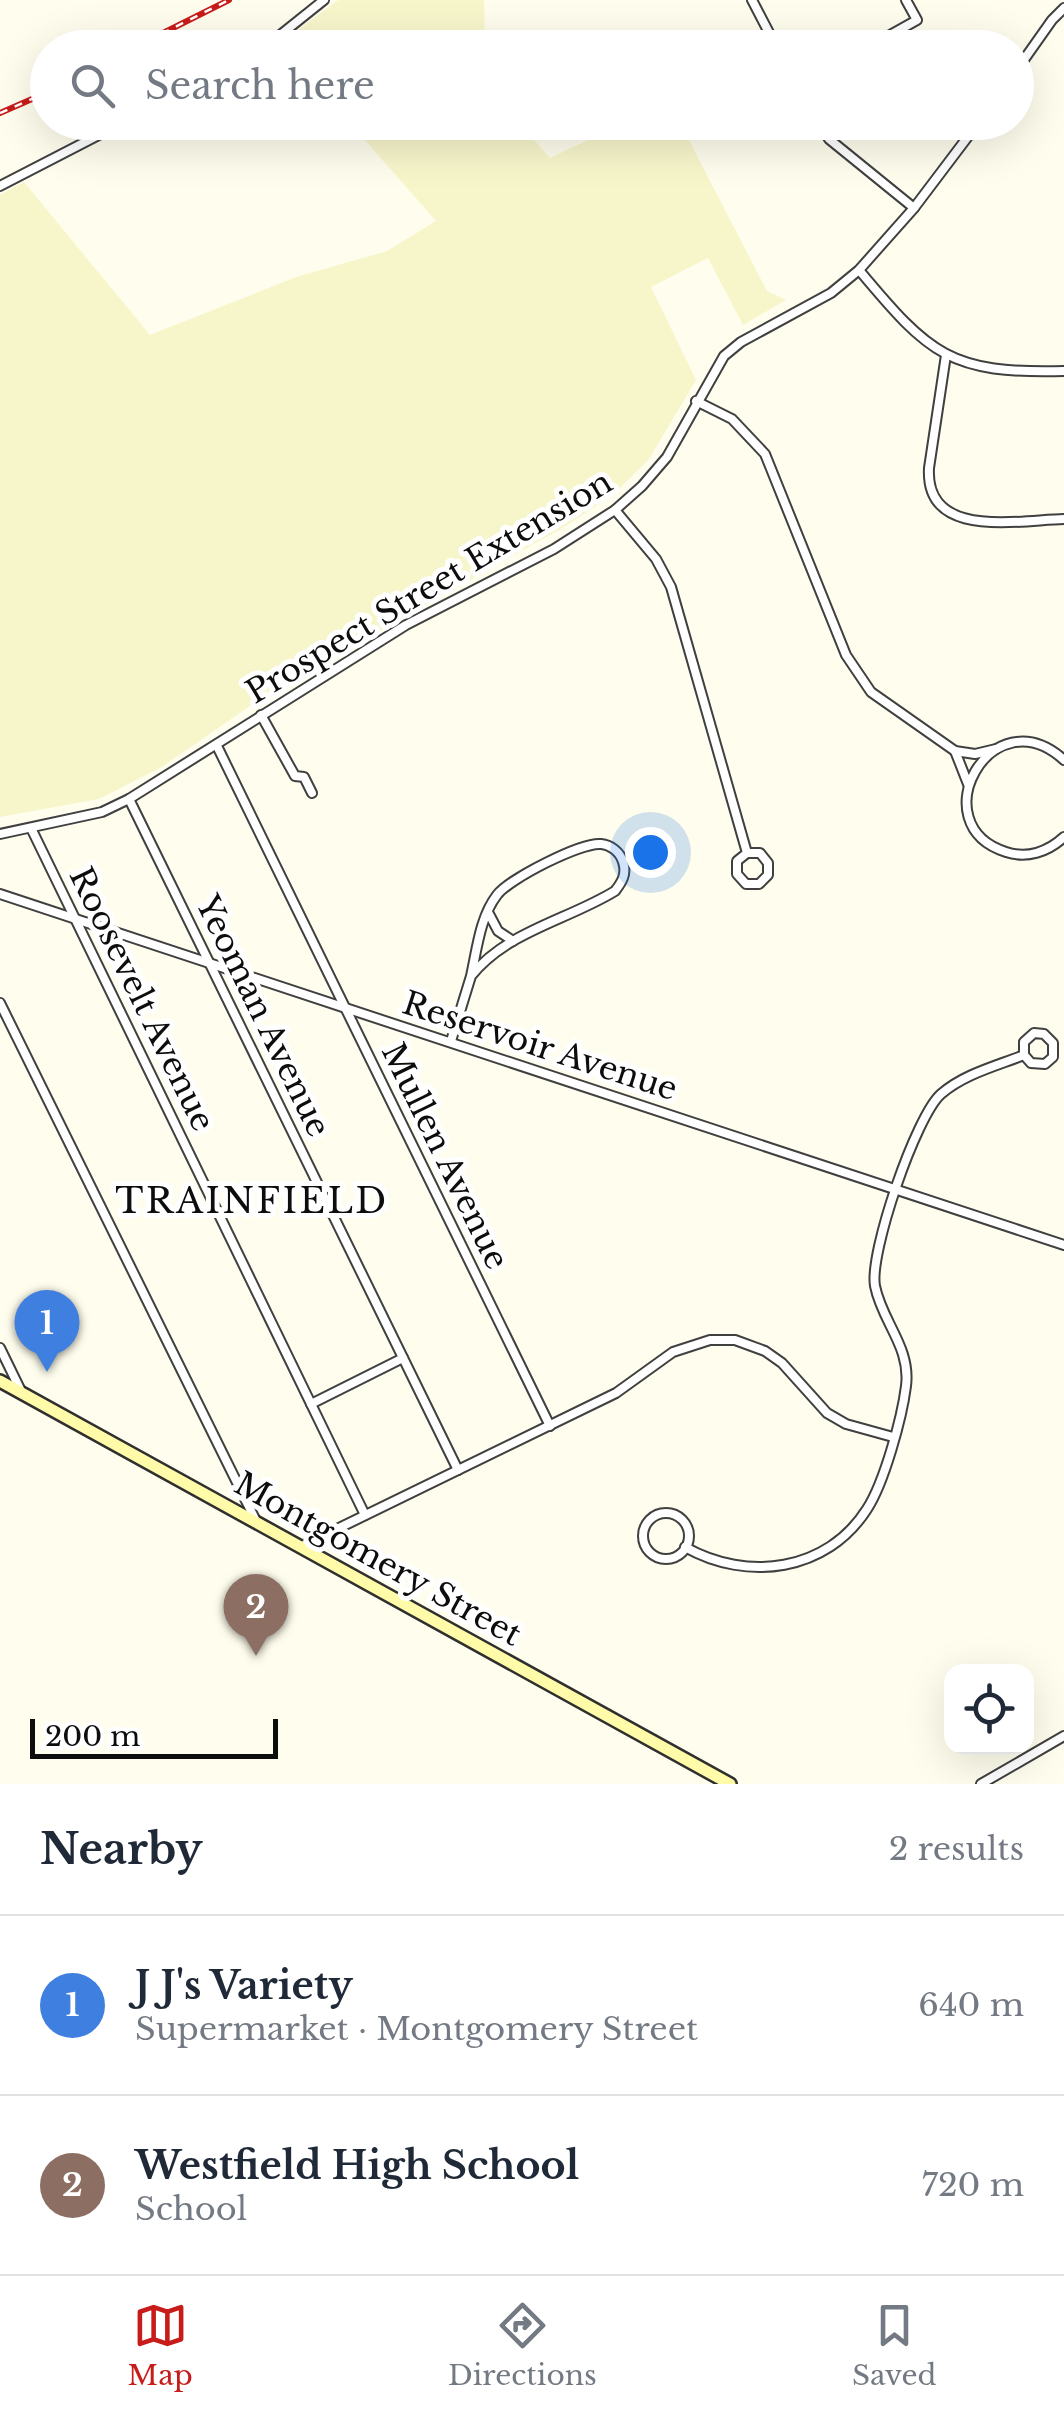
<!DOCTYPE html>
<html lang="en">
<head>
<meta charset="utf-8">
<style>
  :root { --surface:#fff; --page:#f2f2f3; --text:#1f2937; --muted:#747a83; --line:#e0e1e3; --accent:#c81c1a }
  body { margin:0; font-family:"Libre Baskerville",serif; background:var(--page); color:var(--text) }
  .controls { position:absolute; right:30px; bottom:30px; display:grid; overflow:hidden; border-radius:20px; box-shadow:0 10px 40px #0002 }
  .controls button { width:90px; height:90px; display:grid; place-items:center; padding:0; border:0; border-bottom:2px solid var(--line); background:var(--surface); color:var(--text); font:50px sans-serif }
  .scale { position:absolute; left:30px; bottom:25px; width:248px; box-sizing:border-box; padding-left:10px; border:5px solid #0d0d0d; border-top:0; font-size:28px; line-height:35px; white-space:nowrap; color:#0d0d0d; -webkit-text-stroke:8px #fff; paint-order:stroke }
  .you { position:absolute; left:650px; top:852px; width:35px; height:35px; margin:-25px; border:8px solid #fff; border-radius:50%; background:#1a73e8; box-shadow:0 0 0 15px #1a73e833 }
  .badge { display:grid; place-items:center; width:65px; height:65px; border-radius:50%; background:var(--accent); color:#fff; font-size:32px; font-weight:700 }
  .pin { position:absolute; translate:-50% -82px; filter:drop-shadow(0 2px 5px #0008) }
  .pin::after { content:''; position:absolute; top:52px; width:35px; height:30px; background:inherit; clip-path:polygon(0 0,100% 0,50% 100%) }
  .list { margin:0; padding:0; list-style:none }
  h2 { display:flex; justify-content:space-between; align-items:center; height:130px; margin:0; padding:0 40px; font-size:42px }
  h2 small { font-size:32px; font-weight:400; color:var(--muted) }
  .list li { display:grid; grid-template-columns:65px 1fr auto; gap:30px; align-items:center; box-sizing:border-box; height:180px; padding:0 40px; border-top:2px solid var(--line) }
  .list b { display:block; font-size:38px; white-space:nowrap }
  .list p { margin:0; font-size:32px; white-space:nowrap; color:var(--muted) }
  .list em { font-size:32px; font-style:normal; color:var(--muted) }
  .icon { flex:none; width:55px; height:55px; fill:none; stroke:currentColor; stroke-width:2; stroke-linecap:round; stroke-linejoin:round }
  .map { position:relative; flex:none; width:1064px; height:1784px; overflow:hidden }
  .search { position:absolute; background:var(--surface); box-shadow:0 10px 40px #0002; left:30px; right:30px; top:30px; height:110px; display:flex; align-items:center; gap:25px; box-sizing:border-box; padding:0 35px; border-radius:55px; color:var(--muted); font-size:38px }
  .sheet { height:490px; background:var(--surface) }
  nav { display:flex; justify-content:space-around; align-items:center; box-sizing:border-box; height:140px; border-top:2px solid var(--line); background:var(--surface); font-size:28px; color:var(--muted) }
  nav a { display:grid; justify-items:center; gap:5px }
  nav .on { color:var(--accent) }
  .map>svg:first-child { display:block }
  .farmland { fill:#f7f6cb }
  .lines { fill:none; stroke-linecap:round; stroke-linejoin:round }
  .street-casing { stroke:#404040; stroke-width:12 }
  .secondary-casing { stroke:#2f2f2f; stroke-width:16 }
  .street { stroke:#fff; stroke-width:8 }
  .secondary { stroke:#fffba8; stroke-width:11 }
  .rail-casing { stroke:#c81c1a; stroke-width:6 }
  .rail { stroke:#fff; stroke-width:2.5; stroke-dasharray:8; stroke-linecap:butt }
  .labels { text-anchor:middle; stroke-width:10; stroke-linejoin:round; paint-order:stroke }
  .street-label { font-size:32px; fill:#0d0d0d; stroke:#fff }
  .neighbourhood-label { font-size:35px; letter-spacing:2.5px; fill:#0d0d0d; stroke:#fff }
</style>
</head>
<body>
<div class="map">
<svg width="1064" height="1784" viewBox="0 0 1064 1784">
  <rect width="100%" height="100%" fill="#fffded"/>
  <g class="farmland">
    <path d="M338,0H484L485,47L285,48L281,43Z"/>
    <path d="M350,123H519L550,158L624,123H680L767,291L786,300L743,325L708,258L651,287L696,380L649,459L615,493L566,526L267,694L162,767L99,799L0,817V195L24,182L150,335L296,277L387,251L436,221Z"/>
  </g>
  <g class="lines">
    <g class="street-casing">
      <g id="street">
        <path d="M752,0L777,48"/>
        <path d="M264,48L324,0"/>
        <path d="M867,48L917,20L906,0"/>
        <path d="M1016,71L1052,20L1064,8"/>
        <path d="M819,122L829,139L914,208"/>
        <path d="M0,186L124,122"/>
        <path d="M859,270C930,355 950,374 1064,371"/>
        <path d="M946,355L929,468C925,540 1018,520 1064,519"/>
        <path d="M696,401L732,419L765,454L846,655L871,692L955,751L975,754L996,749"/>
        <path d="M615,510L656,559L671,587L747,853H760L768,863V875L759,884H746L737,874V861L747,853"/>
        <path d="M261,715L295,776L304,777L312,793"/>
        <path d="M217,746L550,1426"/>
        <path d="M955,751L968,784"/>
        <path d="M1064,760C991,694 920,825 1006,852C1027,859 1048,852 1064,837"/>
        <path d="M129,799L458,1470"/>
        <path d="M31,828L365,1515"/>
        <path d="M0,834L102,812L129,799L406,625L554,549L615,510L642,486L667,457L724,356L741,342L831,293L859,270L914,208L979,122"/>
        <path d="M0,894L1064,1245"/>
        <path d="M488,912L498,931L513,941"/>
        <path d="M0,1003L257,1523"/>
        <path d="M451,1041L471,976C507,931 568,920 615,891C622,882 627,874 623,862C620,852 611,845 601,844C581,842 509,879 497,895C480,917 477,949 471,976"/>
        <path d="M0,1348L20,1389"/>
        <path d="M311,1404L403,1358"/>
        <circle cx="666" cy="1536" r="23"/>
        <path d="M300,1547L616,1393L673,1352L710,1340H735L765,1351L782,1363L827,1413L846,1424L893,1437"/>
        <path d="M685,1547C747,1582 827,1572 867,1509C884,1483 902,1418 906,1386C911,1347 882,1322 875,1286C869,1253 916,1116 941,1094C964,1074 996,1066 1024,1055L1031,1063L1045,1064L1053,1057V1043L1044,1034L1034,1033L1024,1042V1055"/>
        <path d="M981,1784L1064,1736"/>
      </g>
    </g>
    <g class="secondary-casing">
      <path id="secondary" d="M0,1381L730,1784"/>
    </g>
    <use href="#street" class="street"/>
    <use href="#secondary" class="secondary"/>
    <g class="rail-casing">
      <g id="rail">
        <path d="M133,48L229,0"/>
        <path d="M0,113L48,92"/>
      </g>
    </g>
    <use href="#rail" class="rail"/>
  </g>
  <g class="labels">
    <g class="street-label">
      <text transform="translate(429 587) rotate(-31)" y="11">Prospect Street Extension</text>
      <text transform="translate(142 999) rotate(64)" y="11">Roosevelt Avenue</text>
      <text transform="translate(263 1016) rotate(64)" y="11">Yeoman Avenue</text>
      <text transform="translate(540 1046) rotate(18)" y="11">Reservoir Avenue</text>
      <text transform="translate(445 1156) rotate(64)" y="11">Mullen Avenue</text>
      <text transform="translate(378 1559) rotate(29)" y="11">Montgomery Street</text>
    </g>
    <g class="neighbourhood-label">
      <text x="252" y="1213">TRAINFIELD</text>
    </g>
  </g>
</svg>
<div class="controls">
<button><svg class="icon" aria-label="locate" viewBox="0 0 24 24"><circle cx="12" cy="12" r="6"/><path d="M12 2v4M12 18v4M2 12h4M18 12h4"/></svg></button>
</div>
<div class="scale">200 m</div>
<div class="you"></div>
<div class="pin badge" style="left:47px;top:1372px;background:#3f7fe0">1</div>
<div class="pin badge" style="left:256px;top:1656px;background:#8d6e63">2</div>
<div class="search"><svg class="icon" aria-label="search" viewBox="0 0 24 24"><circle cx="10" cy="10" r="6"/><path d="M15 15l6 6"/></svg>Search here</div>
</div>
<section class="sheet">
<h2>Nearby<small>2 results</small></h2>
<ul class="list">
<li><span class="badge" style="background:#3f7fe0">1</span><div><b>J J's Variety</b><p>Supermarket · Montgomery Street</p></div><em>640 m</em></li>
<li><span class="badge" style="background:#8d6e63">2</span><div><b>Westfield High School</b><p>School</p></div><em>720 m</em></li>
</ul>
</section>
<nav>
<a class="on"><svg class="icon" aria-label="map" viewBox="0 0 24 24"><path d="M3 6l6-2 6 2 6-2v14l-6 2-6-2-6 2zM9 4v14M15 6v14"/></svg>Map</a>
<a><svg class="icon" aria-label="directions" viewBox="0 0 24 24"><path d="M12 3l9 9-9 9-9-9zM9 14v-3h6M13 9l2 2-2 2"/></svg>Directions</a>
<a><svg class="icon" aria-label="saved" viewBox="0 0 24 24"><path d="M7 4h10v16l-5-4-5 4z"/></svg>Saved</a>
</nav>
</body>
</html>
